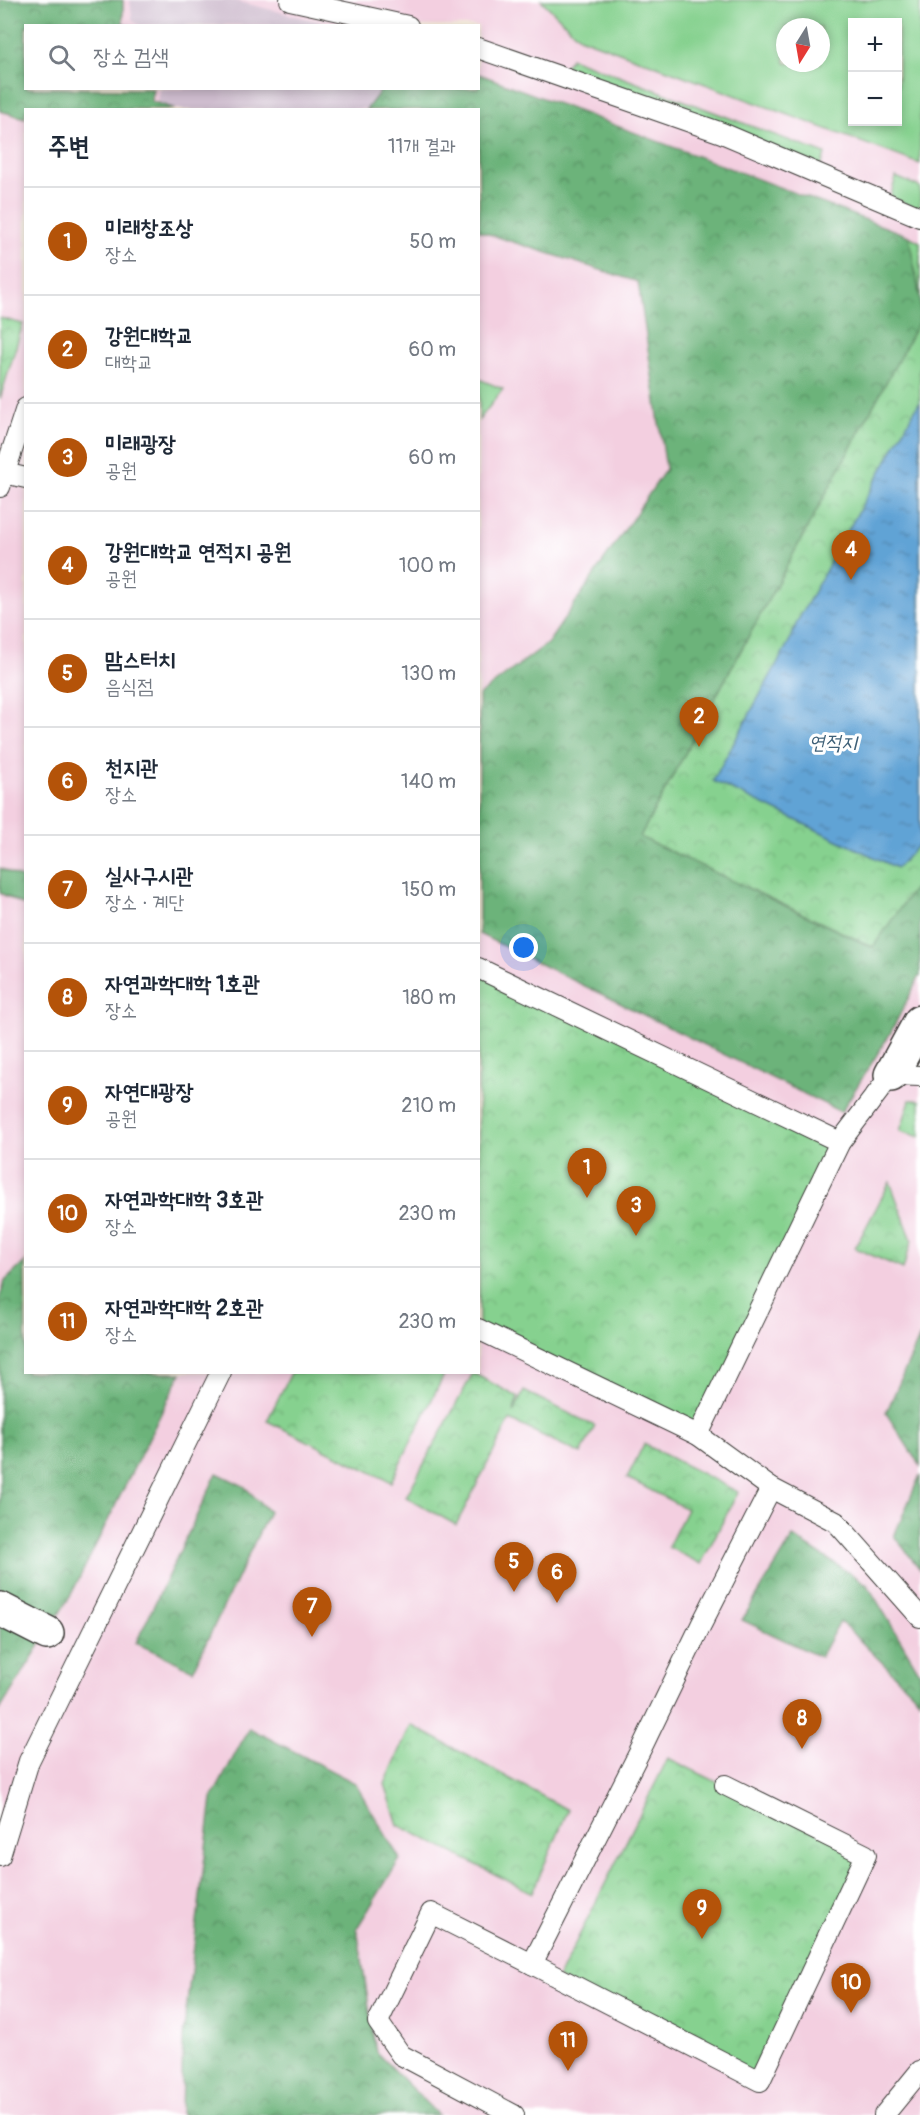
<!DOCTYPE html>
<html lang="ko">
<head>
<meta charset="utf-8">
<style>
  :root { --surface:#fff; --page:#f2f2f3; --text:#1f2937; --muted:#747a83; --line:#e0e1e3; --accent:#b45309 }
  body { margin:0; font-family:Pangolin,"Poor Story",sans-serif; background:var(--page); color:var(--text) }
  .controls { position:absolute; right:18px; top:18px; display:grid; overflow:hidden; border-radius:0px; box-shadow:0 3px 9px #0003 }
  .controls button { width:54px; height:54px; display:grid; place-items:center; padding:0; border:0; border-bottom:2px solid var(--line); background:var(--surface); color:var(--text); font:30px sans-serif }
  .compass { position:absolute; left:776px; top:18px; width:54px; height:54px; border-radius:50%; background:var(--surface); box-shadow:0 3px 9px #0003; rotate:191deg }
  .you { position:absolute; left:524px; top:948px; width:21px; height:21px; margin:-15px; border:4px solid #fff; border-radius:50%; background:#1a73e8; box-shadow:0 0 0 9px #1a73e833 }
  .badge { display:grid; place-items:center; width:39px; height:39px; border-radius:50%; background:var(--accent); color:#fff; font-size:20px; font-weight:700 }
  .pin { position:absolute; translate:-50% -50px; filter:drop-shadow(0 2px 3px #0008) }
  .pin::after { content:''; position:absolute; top:32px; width:21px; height:18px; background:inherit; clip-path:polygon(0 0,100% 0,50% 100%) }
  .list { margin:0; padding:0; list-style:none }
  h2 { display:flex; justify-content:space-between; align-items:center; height:78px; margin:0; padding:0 24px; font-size:26px }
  h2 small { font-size:20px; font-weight:400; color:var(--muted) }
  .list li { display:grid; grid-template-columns:39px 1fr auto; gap:18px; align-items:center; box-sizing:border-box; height:108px; padding:0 24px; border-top:2px solid var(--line) }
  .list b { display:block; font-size:22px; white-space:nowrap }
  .list p { margin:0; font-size:20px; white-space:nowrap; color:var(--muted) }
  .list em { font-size:20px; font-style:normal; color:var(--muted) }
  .icon { flex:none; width:33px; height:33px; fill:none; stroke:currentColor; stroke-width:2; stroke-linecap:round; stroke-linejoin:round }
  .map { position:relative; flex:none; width:920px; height:2115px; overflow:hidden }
  .search { position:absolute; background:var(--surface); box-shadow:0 3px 9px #0003; left:24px; top:24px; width:456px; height:66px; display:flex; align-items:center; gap:15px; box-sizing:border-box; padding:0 21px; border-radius:0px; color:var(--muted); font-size:22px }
  .panel { position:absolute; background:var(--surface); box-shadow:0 3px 9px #0003; left:24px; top:108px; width:456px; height:1266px; border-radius:0px }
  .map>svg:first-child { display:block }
  .built { fill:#f3cfe0; fill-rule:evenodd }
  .industrial { fill:#cfbdcf }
  .green { fill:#86d18f; stroke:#517656; stroke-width:1.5; fill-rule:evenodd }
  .forest { fill:url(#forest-crowns); stroke:#44684b; stroke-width:1.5 }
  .park { fill:url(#park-crowns); stroke:#517656; stroke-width:1.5 }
  .water { fill:url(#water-ripples); stroke:#3e6078; stroke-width:1.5 }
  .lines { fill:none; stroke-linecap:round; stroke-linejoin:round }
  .lane-casing { stroke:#3d3b38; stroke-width:22 }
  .street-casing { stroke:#3d3b38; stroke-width:36 }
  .lane { stroke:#fff; stroke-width:20 }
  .street { stroke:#fff; stroke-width:33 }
  .labels { text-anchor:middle; stroke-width:6; stroke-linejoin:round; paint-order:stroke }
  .water-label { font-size:20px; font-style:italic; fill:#3e6078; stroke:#fff }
</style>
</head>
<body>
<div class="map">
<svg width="920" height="2115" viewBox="0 0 920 2115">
  <defs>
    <pattern id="forest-crowns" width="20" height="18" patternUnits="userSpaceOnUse" patternTransform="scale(1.5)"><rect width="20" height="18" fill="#6cb37a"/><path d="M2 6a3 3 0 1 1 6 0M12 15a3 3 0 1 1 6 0" fill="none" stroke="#589163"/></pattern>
    <pattern id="park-crowns" width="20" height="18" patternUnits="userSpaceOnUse" patternTransform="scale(1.5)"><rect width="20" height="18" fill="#86d18f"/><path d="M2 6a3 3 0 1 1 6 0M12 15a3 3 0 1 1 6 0" fill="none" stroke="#73b37b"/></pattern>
    <pattern id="water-ripples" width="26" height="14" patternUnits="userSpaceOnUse" patternTransform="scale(1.5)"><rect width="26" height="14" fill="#61a3d5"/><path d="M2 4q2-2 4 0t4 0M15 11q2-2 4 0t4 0" fill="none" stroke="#4f84ac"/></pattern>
  </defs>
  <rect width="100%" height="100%" fill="#fff"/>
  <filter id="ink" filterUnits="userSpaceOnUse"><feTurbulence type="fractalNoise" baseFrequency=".0167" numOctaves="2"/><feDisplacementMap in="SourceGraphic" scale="12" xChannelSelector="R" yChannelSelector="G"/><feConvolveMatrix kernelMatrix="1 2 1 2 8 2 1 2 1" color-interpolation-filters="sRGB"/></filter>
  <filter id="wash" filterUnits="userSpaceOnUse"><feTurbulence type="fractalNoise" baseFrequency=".008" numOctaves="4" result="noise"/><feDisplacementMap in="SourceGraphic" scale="24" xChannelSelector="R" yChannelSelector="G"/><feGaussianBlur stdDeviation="1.35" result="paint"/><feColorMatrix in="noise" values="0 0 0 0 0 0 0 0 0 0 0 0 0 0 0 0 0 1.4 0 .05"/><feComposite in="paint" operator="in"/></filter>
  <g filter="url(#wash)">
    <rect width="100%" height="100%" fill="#f6ecda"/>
    <path class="built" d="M0,0H920V2115H0ZM852,22H898V122H852ZM26,26H478V88H26ZM785,27H821V63H785ZM26,110H478V1372H26Z"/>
    <g class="industrial">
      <path d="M130,0H232L332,25H139L132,19Z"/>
      <path d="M159,89H382L366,109L182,110L158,104Z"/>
    </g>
    <g class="green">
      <path d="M541,0H920V164L579,37ZM852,22H898V122H852ZM785,27H821V63H785Z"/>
      <path d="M571,58L825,154L821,166L563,69Z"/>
      <path d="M896,177L920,187V210L890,197Z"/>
      <path d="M479,379L503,389L479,420Z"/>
    </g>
    <g class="forest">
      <path d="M0,0H123V23L126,25L26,26V88L153,89L151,101L175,109L26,110L25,118L0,111Z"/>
      <path d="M479,74L909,236L920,298V320L640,837L872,947L912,891L920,882V975L890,1034L841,1112L479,934V695L548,643L666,469L638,282L479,231L478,110H366L382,89L478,88Z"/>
      <path d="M0,868L25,880V906L0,893Z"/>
      <path d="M25,1262L26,1372L181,1373L72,1593L0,1710V1297L5,1281Z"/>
      <path d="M920,1336V1466L886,1413Z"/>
      <path d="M217,1473L244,1486L269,1512L193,1670L136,1643Z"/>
      <path d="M920,1475V1569L894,1536Z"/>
      <path d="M793,1537L867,1584L920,1673V1700L840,1621L820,1657L742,1620Z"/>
      <path d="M249,1728L355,1783L400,1859L357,1928L376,2052L438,2115H181L183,2037L212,1798Z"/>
    </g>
    <g class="park">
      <path d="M909,236L920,242V298Z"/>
      <path d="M0,318L23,324L0,399Z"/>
      <path d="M920,320V882L912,891L873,947L640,837Z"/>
      <path d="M478,968L840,1142L698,1435L479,1329Z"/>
      <path d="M910,1100H920V1137L900,1131Z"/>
      <path d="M890,1182L912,1240L903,1269L855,1248Z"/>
      <path d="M291,1373V1372L445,1373L391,1482L267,1421Z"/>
      <path d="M473,1373L518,1397L513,1413L524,1391L595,1426L581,1454L510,1420L456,1525L406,1497Z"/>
      <path d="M644,1444L738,1492L701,1564L668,1547L687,1509L627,1478Z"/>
      <path d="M411,1725L568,1810L532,1893L398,1825L385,1784Z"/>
      <path d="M668,1758L866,1855L760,2081L558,1978Z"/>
    </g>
    <path class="water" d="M920,401V843L897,868L713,781L791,638L797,622Z"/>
  </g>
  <g filter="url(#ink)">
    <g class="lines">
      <g class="lane-casing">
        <g id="lane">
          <path d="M290,0L408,26"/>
          <path d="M478,48L722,133L920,217"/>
          <path d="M0,472L26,478"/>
          <path d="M0,487L26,408"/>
          <path d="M478,968L840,1142"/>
          <path d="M891,1075L920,1076"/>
          <path d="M478,1329L698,1435L771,1488L836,1522L920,1617"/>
          <path d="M698,1435L840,1142L891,1075L895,1067"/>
          <path d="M0,1856L29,1761L221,1372"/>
          <path d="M532,1964L760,2081L866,1855L725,1785"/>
          <path d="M514,2115L401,2055L378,2022L431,1913L532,1964L643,1745L701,1625L771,1488"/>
          <path d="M884,2115L920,2071"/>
        </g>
      </g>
      <g class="street-casing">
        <g id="street">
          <path d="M891,1075L920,1022"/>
          <path d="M0,1609L47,1633"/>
        </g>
      </g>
      <use href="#lane" class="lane"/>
      <use href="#street" class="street"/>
    </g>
  </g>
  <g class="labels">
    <g class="water-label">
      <text x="833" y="749">연적지</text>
    </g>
  </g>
</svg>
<div class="controls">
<button>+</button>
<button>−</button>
</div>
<svg class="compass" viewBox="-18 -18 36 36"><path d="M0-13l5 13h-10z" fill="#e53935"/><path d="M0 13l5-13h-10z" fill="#747a83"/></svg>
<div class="you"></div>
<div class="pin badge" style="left:587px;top:1198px">1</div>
<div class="pin badge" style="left:699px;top:747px">2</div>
<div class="pin badge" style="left:636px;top:1236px">3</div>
<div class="pin badge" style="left:851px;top:580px">4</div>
<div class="pin badge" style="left:514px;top:1592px">5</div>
<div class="pin badge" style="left:557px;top:1603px">6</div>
<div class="pin badge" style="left:312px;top:1637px">7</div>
<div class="pin badge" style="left:802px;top:1749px">8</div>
<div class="pin badge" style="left:702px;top:1939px">9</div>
<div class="pin badge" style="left:851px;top:2013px">10</div>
<div class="pin badge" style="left:568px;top:2071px">11</div>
<div class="search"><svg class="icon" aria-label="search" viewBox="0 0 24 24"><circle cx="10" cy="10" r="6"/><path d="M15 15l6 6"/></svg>장소 검색</div>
<section class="panel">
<h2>주변<small>11개 결과</small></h2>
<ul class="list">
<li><span class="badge">1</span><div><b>미래창조상</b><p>장소</p></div><em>50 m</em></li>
<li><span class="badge">2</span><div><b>강원대학교</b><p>대학교</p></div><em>60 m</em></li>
<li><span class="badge">3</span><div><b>미래광장</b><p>공원</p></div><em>60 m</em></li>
<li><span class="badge">4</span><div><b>강원대학교 연적지 공원</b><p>공원</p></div><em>100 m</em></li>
<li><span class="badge">5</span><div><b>맘스터치</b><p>음식점</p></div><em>130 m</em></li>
<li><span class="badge">6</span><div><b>천지관</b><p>장소</p></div><em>140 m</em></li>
<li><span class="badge">7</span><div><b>실사구시관</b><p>장소 · 계단</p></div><em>150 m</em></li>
<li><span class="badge">8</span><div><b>자연과학대학 1호관</b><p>장소</p></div><em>180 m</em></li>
<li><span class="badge">9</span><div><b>자연대광장</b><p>공원</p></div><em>210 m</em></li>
<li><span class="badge">10</span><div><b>자연과학대학 3호관</b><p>장소</p></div><em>230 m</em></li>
<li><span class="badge">11</span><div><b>자연과학대학 2호관</b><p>장소</p></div><em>230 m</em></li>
</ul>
</section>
</div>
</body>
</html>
